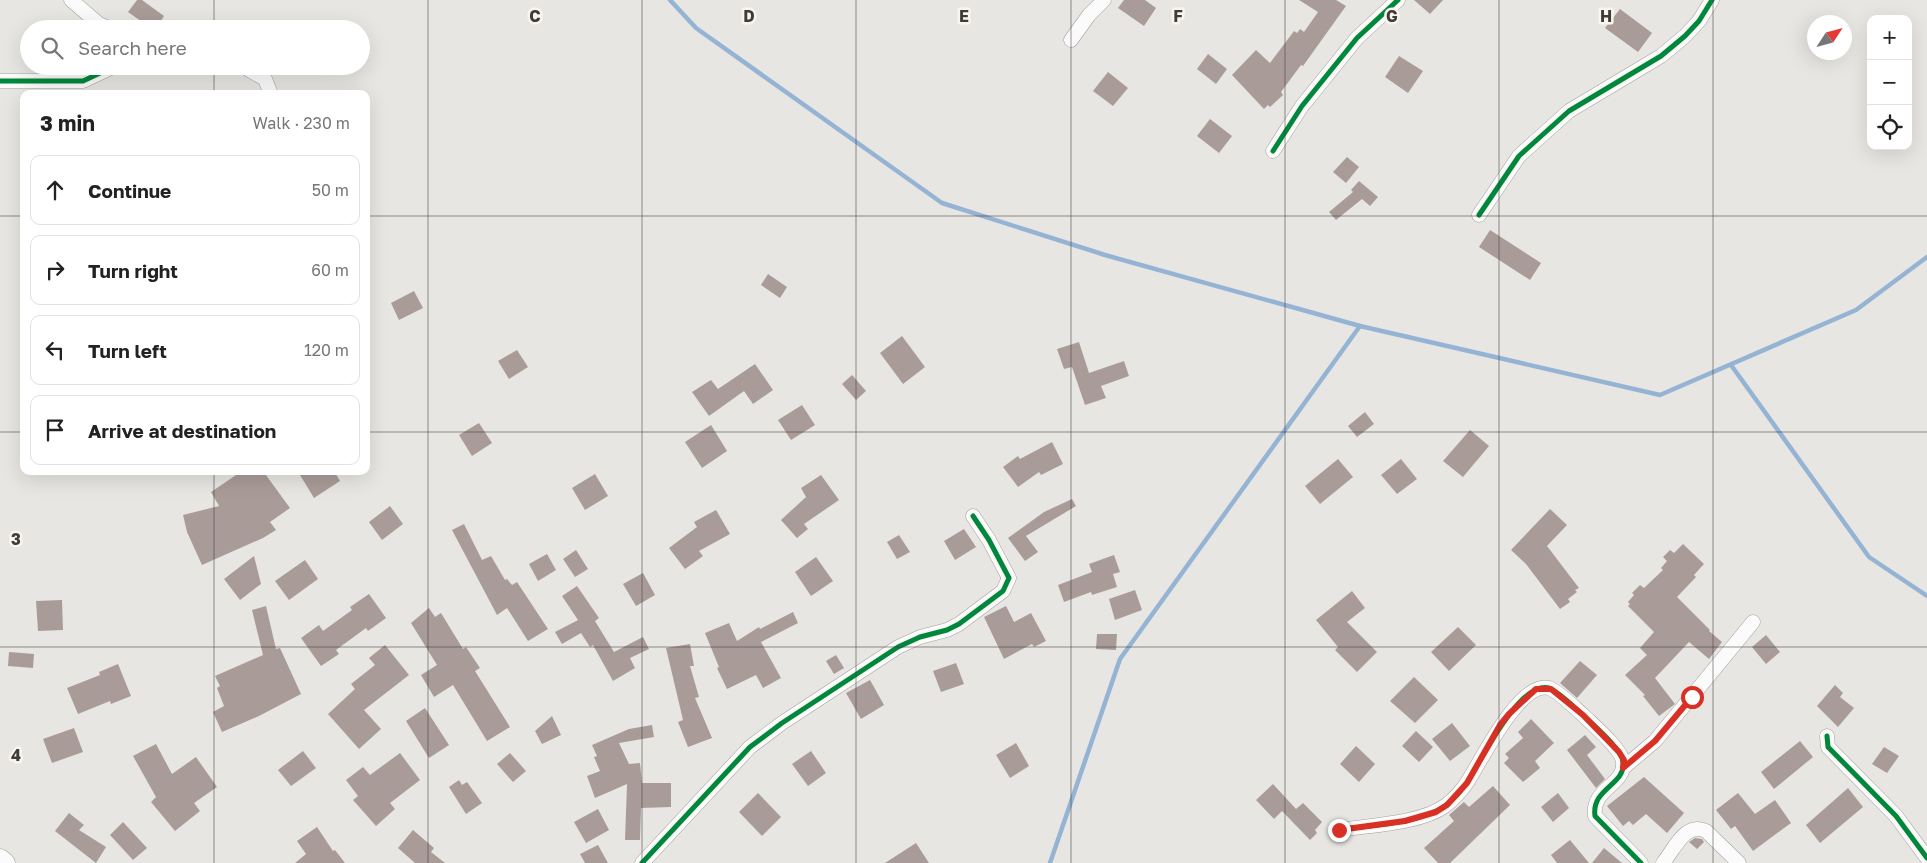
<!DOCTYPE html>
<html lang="en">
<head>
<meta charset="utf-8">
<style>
  :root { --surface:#fff; --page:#f2f2f2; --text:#222; --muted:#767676; --line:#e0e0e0 }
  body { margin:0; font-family:"Golos Text",sans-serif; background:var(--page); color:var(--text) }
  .controls { position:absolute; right:15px; top:15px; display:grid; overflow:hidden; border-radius:10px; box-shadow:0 5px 20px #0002 }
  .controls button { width:45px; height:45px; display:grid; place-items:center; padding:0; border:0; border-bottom:1px solid var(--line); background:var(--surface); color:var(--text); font:25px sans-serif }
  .compass { position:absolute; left:1807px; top:15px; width:45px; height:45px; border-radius:50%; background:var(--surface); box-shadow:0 5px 20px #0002; rotate:54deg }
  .stop { position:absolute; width:15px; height:15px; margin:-11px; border:4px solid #d93025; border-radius:50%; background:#fff }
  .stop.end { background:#d93025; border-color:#fff; box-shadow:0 1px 5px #0008 }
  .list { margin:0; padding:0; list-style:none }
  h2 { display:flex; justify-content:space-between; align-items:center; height:65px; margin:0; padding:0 20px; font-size:21px }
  h2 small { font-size:16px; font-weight:400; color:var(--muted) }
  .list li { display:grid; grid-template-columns:32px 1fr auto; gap:15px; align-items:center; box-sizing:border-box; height:70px; margin:0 10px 10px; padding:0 10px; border:1px solid var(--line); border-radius:10px }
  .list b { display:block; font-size:19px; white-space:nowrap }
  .list em { font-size:16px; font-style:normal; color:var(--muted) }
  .icon { flex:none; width:28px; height:28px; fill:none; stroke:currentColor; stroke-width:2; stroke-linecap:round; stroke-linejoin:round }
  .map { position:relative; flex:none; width:1927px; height:863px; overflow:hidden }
  .search { position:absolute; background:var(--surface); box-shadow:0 5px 20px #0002; left:20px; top:20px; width:350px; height:55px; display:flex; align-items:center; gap:12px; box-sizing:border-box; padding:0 18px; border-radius:28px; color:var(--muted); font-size:19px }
  .panel { position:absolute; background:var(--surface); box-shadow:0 5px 20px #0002; left:20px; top:90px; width:350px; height:385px; border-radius:10px }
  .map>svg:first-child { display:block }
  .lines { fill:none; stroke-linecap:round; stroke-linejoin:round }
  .stream { stroke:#95b4d4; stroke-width:4.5 }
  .building { fill:#a99c98 }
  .street-casing { stroke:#a3a19e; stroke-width:15 }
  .secondary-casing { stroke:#a3a19e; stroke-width:21 }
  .street { stroke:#fcfbfb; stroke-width:14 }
  .secondary { stroke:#fcfbfb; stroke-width:20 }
  .cycleway-casing { stroke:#f9f5ee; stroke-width:8 }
  .cycleway { stroke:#00873e; stroke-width:5 }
  .route { stroke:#d93025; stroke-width:6 }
  .grid { fill:none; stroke:#3e3c3a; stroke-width:1; stroke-opacity:0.55 }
  .grid-label { font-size:16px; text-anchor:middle; font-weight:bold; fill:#3e3c3a; stroke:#f9f5ee; stroke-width:5; stroke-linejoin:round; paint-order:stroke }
</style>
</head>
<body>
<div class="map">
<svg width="1927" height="863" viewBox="0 0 1927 863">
  <rect width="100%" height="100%" fill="#e8e6e3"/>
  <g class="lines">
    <g class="stream">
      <path d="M670,0L696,28L942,203L1105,255L1360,326L1660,395L1856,310L1927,257"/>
      <path d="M1731,365L1869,557L1927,596"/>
      <path d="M1050,863L1120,659L1360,326"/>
    </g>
  </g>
  <g class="building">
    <path d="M137,0H142L164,16L156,29H152L128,12Z"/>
    <path d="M1124,0H1145L1156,8L1144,26L1118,8Z"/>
    <path d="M1299,0H1336L1346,6L1303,66L1301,65L1281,92L1283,95L1270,107L1268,105L1264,109L1232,75L1256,50L1270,63L1294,31L1297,33L1300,29L1304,32L1318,12Z"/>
    <path d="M1414,0H1443L1430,14Z"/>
    <path d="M1620,9L1652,33L1638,52L1605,28Z"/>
    <path d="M1208,54L1227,69L1216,84L1197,69Z"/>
    <path d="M1399,56L1423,71L1408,93L1385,77Z"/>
    <path d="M1108,72L1128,88L1113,106L1093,91Z"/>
    <path d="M1210,119L1232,136L1219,153L1197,136Z"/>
    <path d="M1347,157L1359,167L1346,183L1333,172Z"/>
    <path d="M1359,181L1378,197L1370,206L1362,199L1336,220L1329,212L1353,192L1351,190Z"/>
    <path d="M1490,230L1541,263L1530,280L1479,247Z"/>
    <path d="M768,274L787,287L780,298L761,285Z"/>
    <path d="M414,291L423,308L399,320L391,303Z"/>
    <path d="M902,336L925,367L903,384L880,353Z"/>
    <path d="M1079,342L1089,373L1124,361L1129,376L1101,386L1106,398L1085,405L1072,367L1064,369L1057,349Z"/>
    <path d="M517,350L528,367L509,379L498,361Z"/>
    <path d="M755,364L773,390L753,404L744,391L709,416L692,392L711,380L718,389Z"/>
    <path d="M852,375L866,391L856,400L842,384Z"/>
    <path d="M802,405L815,425L791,440L778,420Z"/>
    <path d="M1365,412L1374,424L1357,437L1348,426Z"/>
    <path d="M479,423L492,443L472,456L459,435Z"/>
    <path d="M711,425L727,451L702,468L685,442Z"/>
    <path d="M1470,430L1489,446L1463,477L1443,461Z"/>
    <path d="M1052,442L1063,464L1041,475L1039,472L1018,487L1003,467L1018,456L1020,459Z"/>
    <path d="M1338,459L1353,477L1320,504L1305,486Z"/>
    <path d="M1401,459L1417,479L1397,494L1381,475Z"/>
    <path d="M242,471H263L290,508L270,522L276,530L263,538L202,565L187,532L183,515L219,506L211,492Z"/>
    <path d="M306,471H334L340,481L314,498L300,475Z"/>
    <path d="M595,474L608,496L585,510L572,488Z"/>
    <path d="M821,475L839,500L804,524L808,529L797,538L781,520L806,497L801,488Z"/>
    <path d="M1072,499L1076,506L1026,536L1038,552L1025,561L1008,538L1044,512Z"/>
    <path d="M390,506L403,524L382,540L369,522Z"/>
    <path d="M1550,509L1567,525L1547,546L1579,588L1575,590L1577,592L1568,599L1570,602L1560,609L1526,564L1511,550Z"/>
    <path d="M716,510L730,534L699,551L703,556L685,569L669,548L697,527L694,522Z"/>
    <path d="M464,524L482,560L491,556L505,580L507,579L512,585L517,582L548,629L528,641L507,608L497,615L452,530Z"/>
    <path d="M964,529L976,547L955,560L944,541Z"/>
    <path d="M899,535L910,552L897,559L887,542Z"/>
    <path d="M1683,544L1704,564L1694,575L1696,577L1677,597L1710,630L1709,631L1722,642L1709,659L1689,642L1655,678L1675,704L1659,716L1643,696L1645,695L1625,675L1647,655L1640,648L1654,632L1628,606L1630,604L1628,602L1634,595L1632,593L1640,585L1644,588L1663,570L1661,568L1667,561L1663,557L1670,550L1674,553Z"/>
    <path d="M576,550L588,569L575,577L563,559Z"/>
    <path d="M547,554L556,570L538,581L529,564Z"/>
    <path d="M1114,555L1120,572L1113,574L1117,587L1092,595L1091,592L1064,602L1058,585L1092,572L1089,564Z"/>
    <path d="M254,556L261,584L240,600L224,579Z"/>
    <path d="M816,557L833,581L811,596L795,572Z"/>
    <path d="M305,560L318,579L289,600L275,581Z"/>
    <path d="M643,573L655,595L636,606L623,584Z"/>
    <path d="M577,586L599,618L595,621L614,652L643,637L649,649L630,658L635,668L613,681L593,645L590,647L581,633L562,644L555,632L578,620L562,596Z"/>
    <path d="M1135,590L1142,610L1115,620L1109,599Z"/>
    <path d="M1352,591L1365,608L1347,622L1377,652L1357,672L1335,650L1338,647L1316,620Z"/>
    <path d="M369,594L386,618L368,631L366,628L336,650L339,654L321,666L301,638L319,625L323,631L352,610L350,607Z"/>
    <path d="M62,600L63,630L38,631L36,601Z"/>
    <path d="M266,606L276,649L280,648L301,694L259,716L222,732L213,712L224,706L217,688L220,686L215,676L263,655L252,610Z"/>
    <path d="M1006,606L1014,622L1031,613L1046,641L1034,647L1032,644L1004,659L984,617Z"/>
    <path d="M429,608L435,617L441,613L463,649L466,647L480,668L475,671L510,727L487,741L453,685L434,697L421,675L437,665L411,623Z"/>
    <path d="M793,612L798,623L761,642L781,678L763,688L756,675L727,689L717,668L719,667L705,633L729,623L737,641L759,627L760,629Z"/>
    <path d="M1458,627L1476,645L1449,671L1431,652Z"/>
    <path d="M1097,634H1117L1116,650L1096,649Z"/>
    <path d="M1766,635L1780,652L1766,664L1752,647Z"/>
    <path d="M690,644L694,666H690L699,697L695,698L712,738L688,747L678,722L683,720L666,648Z"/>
    <path d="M385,645L409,675L364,710L381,729L359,749L328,714L355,689L351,684L375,665L369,658Z"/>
    <path d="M9,652L34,654L33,668L8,666Z"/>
    <path d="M836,655L844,668L834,674L826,661Z"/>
    <path d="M1580,661L1597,675L1577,698L1560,683Z"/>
    <path d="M956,663L964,684L941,692L933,671Z"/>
    <path d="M118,664L131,696L111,704L110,701L78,714L67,688L100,675L99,672Z"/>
    <path d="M1414,677L1438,700L1415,723L1390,701Z"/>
    <path d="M870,680L884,705L861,719L846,693Z"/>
    <path d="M1835,685L1843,693L1840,697L1854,708L1838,727L1817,706Z"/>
    <path d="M425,708L449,745L429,758L406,721Z"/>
    <path d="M552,716L561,735L542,744L535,731Z"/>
    <path d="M1531,719L1554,743L1535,761L1540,768L1523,782L1504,763L1509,758L1505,754L1523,738L1518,732Z"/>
    <path d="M1452,723L1470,746L1450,761L1432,739Z"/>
    <path d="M652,725L654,737L619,743L629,764L640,763L642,783H671V807L641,808L640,840H625L627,784L595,798L587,776L600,771L594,757L597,756L592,745L629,729Z"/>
    <path d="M74,728L83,752L52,763L43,739Z"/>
    <path d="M1416,731L1433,747L1419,762L1402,746Z"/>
    <path d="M1585,735L1596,747L1587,755L1605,779L1596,788L1567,750Z"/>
    <path d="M1800,741L1813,757L1774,789L1761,772Z"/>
    <path d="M1016,743L1029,766L1010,778L996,755Z"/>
    <path d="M156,744L172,774L196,757L217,787L194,803L200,811L175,831L151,802L156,797L133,756Z"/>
    <path d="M1356,746L1375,764L1359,782L1340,764Z"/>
    <path d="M1884,747L1899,756L1887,773L1872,764Z"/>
    <path d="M303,751L316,768L291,786L278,770Z"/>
    <path d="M811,751L826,773L808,786L792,764Z"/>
    <path d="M400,753L420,780L390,803L395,809L376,826L353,800L358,796L346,780L363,767L370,775Z"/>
    <path d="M510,753L526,771L513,782L497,764Z"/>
    <path d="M1644,777L1684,813L1667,833L1646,814L1633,825L1629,821L1623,826L1607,806Z"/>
    <path d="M459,780L462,785L467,782L482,803L466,814L449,787Z"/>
    <path d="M1273,784L1296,809L1303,803L1322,822L1315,830L1317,833L1310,840L1282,811L1274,819L1256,800Z"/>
    <path d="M1493,786L1510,805L1450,863H1438L1424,848L1454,821L1449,815L1464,802L1469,807Z"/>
    <path d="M1848,788L1863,807L1820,843L1806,825Z"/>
    <path d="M758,793L781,817L762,836L739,812Z"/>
    <path d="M1558,793L1569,808L1553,822L1541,807Z"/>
    <path d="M1738,793L1755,814L1775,800L1791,823L1753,851L1735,826L1731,829L1716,810Z"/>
    <path d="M598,809L609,830L586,843L574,822Z"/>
    <path d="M69,813L84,825L79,830L106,847L96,863L55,831Z"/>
    <path d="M123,822L147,848L133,860L110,835Z"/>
    <path d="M317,827L333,851L335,850L345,863H295L306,854L297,841Z"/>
    <path d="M413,830L434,848L431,852L445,863H415L398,848Z"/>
    <path d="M1695,838L1702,839L1704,842L1697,849L1689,842Z"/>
    <path d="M1570,840L1589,863H1557L1551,855Z"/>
    <path d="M916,843L929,863H885Z"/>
    <path d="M598,845L608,863H585L580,854Z"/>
    <path d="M1604,848L1622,863H1592Z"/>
  </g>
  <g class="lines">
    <g class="street-casing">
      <g id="street">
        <path d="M71,0L99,24L111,29"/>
        <path d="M1071,40L1089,15L1104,0"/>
        <path d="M242,66L265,79L271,94"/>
        <path d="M0,81H83L115,66"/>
        <path d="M1273,151L1302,106L1357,38L1398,0"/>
        <path d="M1479,215L1519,156L1569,111L1661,56L1685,36L1699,21L1712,0"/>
        <path d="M1827,736L1828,747L1896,816L1927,858"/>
        <path d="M1623,768L1655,741L1753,622"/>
        <path d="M1339,830C1370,825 1419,824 1445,806C1453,800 1463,789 1468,781C1481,761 1520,680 1549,688C1558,691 1575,708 1582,714C1592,724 1622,749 1623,762C1626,785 1591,788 1595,816L1641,863"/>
        <path d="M642,863L750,747L782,723L898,647L920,637L947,630L959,624L1003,591L1009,578L989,540L973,516"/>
        <path d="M1663,863C1674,850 1685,821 1706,831L1739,863"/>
      </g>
    </g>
    <g class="secondary-casing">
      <path id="secondary" d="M0,859L5,863"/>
    </g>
    <use href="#street" class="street"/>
    <use href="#secondary" class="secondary"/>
    <g class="cycleway-casing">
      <g id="cycleway">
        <path d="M0,81H83L115,66"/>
        <path d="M1273,151L1302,106L1357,38L1398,0"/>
        <path d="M1479,215L1519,156L1569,111L1661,56L1685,36L1699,21L1712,0"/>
        <path d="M1827,736L1828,747L1896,816L1927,858"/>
        <path d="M1339,830C1370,825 1419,824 1445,806C1453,800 1463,789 1468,781C1481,761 1520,680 1549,688C1558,691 1575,708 1582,714C1592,724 1622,749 1623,762C1626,785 1591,788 1595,816L1641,863"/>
        <path d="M642,863L750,747L782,723L898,647L920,637L947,630L959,624L1003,591L1009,578L989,540L973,516"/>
      </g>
    </g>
    <use href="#cycleway" class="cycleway"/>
  </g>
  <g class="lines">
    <path class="route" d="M1339,830L1405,821L1436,812L1447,805L1467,783L1500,725L1509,714L1536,689H1551L1583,715L1619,752L1624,760L1623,768L1655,741L1692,697"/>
  </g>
  <path class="grid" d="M214,0V29M428,0V863M642,0V863M856,0V863M1071,0V863M1285,0V863M1499,0V863M1713,0V863M214,66V94M0,216H24M366,216H1927M0,432H24M366,432H1927M214,471V863M0,647H1927"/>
  <g class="grid-label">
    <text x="535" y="22">C</text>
    <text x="749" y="22">D</text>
    <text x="964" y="22">E</text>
    <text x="1178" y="22">F</text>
    <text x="1392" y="22">G</text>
    <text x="1606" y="22">H</text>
    <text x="16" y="545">3</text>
    <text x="16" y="761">4</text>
  </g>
</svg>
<div class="controls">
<button>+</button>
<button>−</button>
<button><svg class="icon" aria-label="locate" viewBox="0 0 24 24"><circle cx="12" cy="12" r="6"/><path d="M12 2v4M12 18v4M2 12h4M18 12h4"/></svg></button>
</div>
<svg class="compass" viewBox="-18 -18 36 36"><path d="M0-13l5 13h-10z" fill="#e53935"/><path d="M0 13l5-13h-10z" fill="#767676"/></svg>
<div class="stop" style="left:1692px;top:697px"></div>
<div class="stop end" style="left:1339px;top:830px"></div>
<div class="search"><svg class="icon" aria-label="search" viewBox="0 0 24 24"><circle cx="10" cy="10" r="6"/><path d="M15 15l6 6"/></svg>Search here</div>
<section class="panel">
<h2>3 min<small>Walk · 230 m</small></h2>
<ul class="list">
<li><svg class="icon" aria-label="ahead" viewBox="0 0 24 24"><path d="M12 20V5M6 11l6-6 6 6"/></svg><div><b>Continue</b></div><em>50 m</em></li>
<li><svg class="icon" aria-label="right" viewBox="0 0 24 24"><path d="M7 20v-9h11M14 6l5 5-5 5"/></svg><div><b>Turn right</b></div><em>60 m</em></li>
<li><svg class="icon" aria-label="left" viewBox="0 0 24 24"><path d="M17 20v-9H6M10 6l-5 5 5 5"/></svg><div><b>Turn left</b></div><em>120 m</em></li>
<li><svg class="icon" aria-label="arrive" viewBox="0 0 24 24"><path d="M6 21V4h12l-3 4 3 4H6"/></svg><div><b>Arrive at destination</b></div></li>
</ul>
</section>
</div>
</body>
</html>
